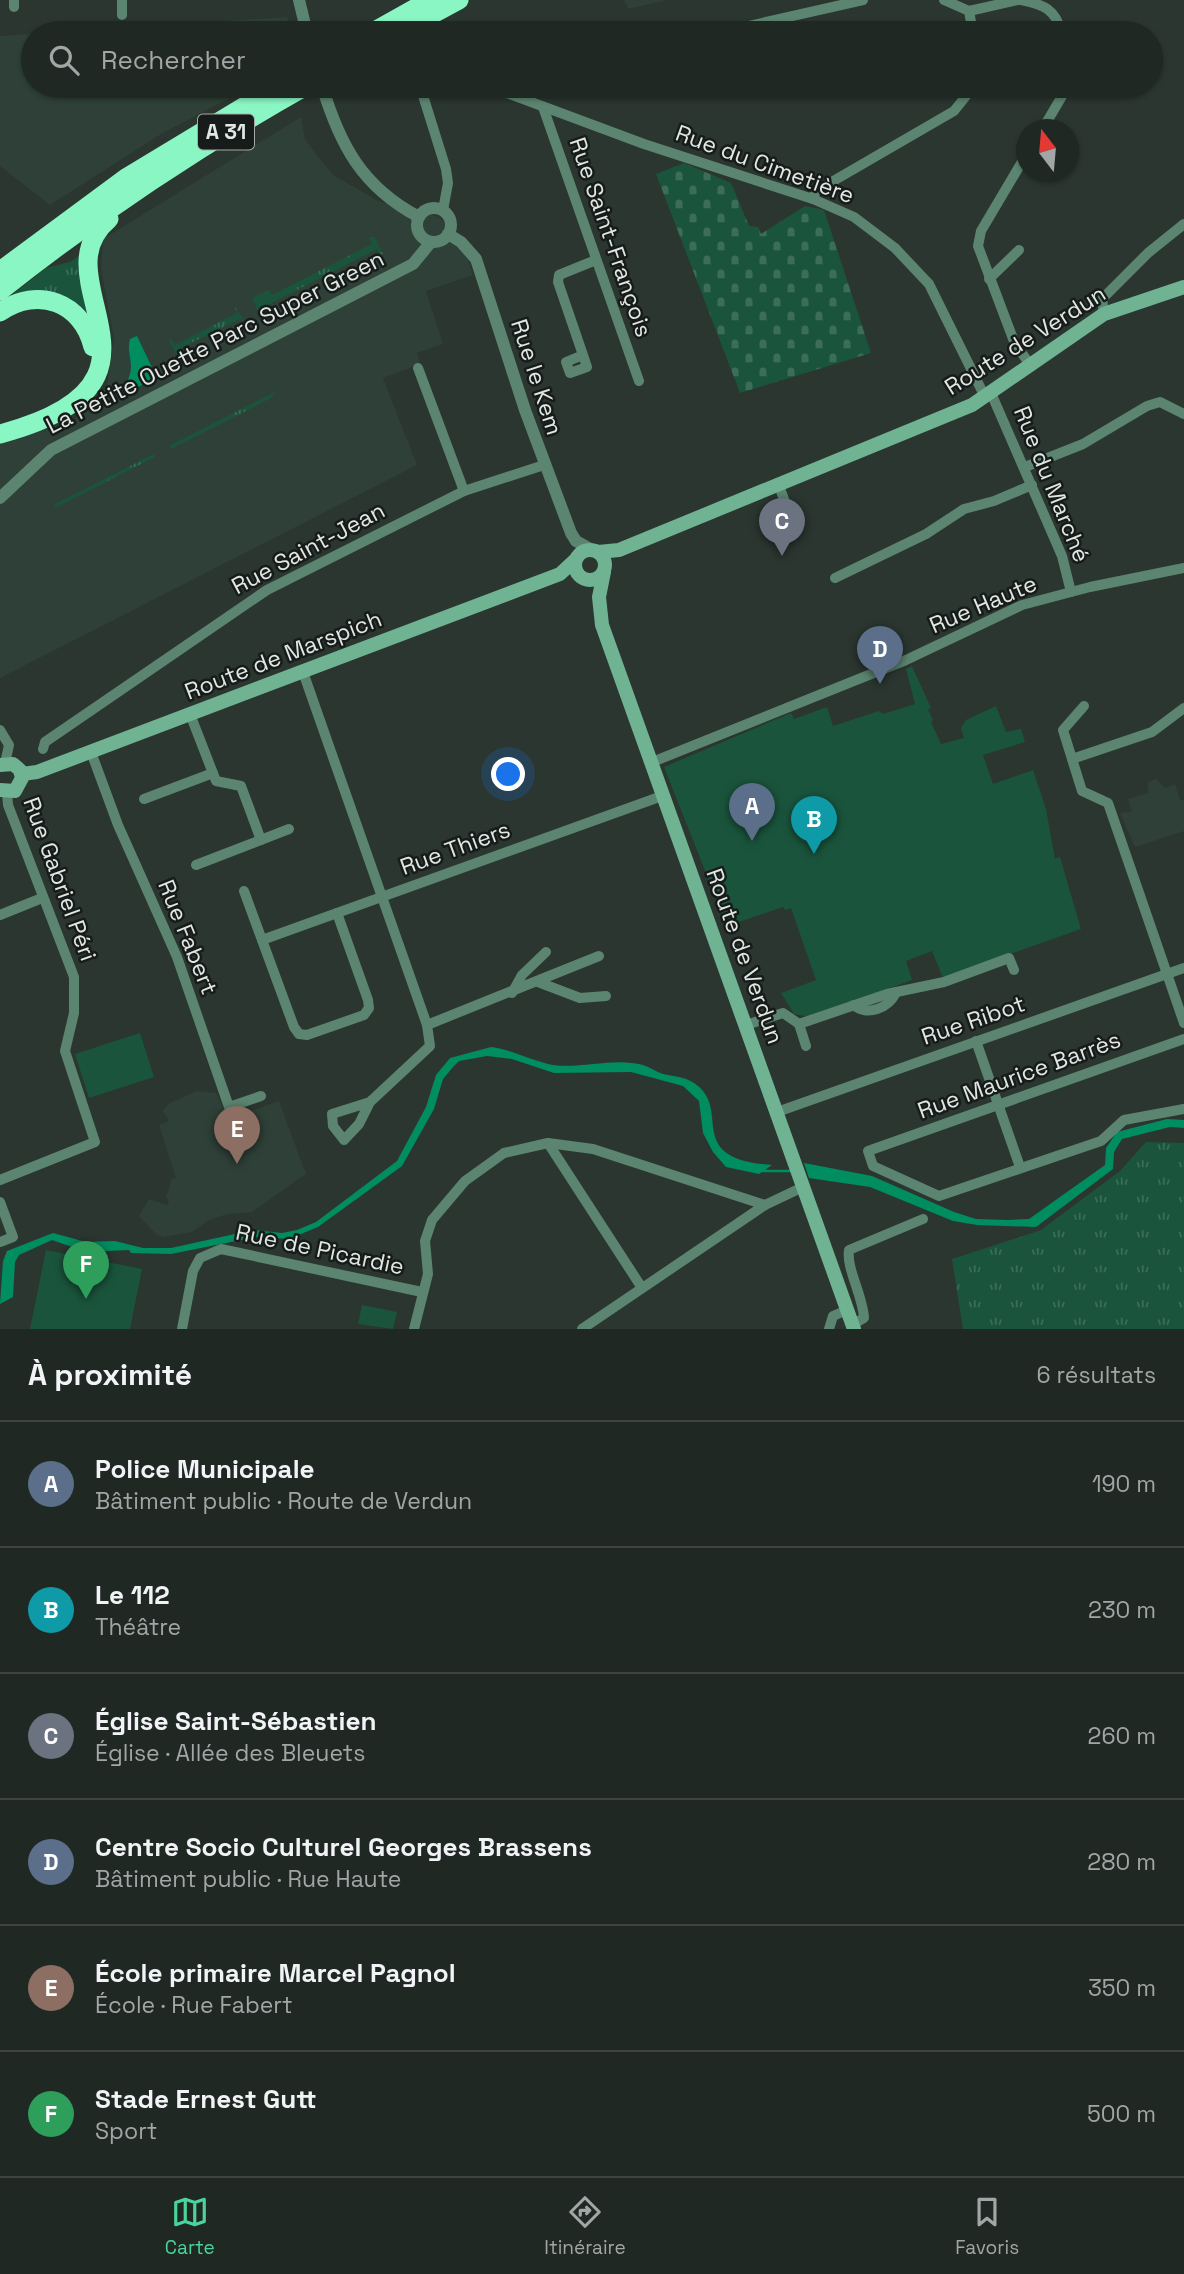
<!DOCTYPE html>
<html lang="fr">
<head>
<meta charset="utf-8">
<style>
  :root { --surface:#202824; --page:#28302c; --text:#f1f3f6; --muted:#a2a6a6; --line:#3d4441; --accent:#4ad49c }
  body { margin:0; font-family:"Space Grotesk",sans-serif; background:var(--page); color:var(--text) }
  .compass { position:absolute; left:1016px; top:119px; width:63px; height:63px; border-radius:50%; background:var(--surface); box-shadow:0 2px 5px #0004; rotate:344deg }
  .you { position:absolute; left:509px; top:775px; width:24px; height:24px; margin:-18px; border:5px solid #fff; border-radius:50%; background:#1a73e8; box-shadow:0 0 0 10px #1a73e833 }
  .badge { display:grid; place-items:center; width:46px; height:46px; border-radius:50%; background:var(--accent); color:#fff; font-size:23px; font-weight:700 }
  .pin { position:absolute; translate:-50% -58px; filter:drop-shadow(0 2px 4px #0008) }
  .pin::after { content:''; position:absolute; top:37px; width:24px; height:21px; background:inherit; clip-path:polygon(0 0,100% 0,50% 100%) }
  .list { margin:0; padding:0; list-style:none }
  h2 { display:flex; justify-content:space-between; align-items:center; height:91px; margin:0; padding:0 28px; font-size:30px }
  h2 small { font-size:23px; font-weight:400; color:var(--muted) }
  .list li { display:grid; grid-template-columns:46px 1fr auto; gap:21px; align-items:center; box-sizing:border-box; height:126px; padding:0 28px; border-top:2px solid var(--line) }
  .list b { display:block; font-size:26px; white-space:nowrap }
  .list p { margin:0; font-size:23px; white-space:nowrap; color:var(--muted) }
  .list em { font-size:23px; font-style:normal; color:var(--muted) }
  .icon { flex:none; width:38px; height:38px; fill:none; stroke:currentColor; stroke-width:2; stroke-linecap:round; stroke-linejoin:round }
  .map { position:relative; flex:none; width:1184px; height:1329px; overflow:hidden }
  .search { position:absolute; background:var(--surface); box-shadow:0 2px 5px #0004; left:21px; right:21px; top:21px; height:77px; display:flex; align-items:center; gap:18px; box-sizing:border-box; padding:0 24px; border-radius:38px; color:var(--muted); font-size:26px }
  .sheet { height:847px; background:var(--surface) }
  nav { display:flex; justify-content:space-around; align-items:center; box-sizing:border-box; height:98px; border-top:2px solid var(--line); background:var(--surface); font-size:19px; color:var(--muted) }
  nav a { display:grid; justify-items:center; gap:4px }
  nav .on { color:var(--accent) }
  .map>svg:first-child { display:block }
  .built { fill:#2e4037 }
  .grass { fill:url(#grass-tufts) }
  .cemetery { fill:url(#cemetery-stones) }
  .park { fill:#1a543c }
  .water { fill:#008d60 }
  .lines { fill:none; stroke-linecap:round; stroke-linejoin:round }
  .stream { stroke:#008d60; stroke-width:2.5 }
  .minor { stroke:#5b8570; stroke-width:10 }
  .tertiary { stroke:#5b8570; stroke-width:12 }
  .secondary { stroke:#6fb392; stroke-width:14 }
  .motorway { stroke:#89f6c4; stroke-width:19 }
  .labels { text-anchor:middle; stroke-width:5; stroke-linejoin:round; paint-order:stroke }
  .shield { fill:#171c1a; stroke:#a4aba7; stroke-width:2 }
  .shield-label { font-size:21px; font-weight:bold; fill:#e1e8e4 }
  .street-label { font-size:23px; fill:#e1e8e4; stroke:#171c1a }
</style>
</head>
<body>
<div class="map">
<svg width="1184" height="1329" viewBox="0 0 1184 1329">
  <defs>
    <pattern id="grass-tufts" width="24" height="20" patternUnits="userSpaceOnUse" patternTransform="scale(1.75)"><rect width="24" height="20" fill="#1a543c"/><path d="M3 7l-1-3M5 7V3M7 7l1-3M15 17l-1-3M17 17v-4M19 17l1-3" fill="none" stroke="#3b6d58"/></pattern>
    <pattern id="cemetery-stones" width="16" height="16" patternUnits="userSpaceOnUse" patternTransform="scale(1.75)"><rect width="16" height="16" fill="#1a543c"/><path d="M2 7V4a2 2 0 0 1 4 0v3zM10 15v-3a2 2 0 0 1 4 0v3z" fill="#3b6d58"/></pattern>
  </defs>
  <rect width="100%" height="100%" fill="#2b3630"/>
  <g class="built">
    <path d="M624,0H667L628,9Z"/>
    <path d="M287,17L291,33H48Z"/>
    <path d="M33,34V86H253L161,134L50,205L0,166V36Z"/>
    <path d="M301,117L305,140L333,175L378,201L440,217L465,250L473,275L426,291L443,344L417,353L420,364L383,378L417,465L0,678V441L73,421L107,387L114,338L101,270L103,239Z"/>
    <path d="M1156,779L1165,788L1175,784L1180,800H1184V831L1135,847L1120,813L1132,811L1128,799L1148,793V782Z"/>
    <path d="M197,1091L216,1093L225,1111L235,1117L279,1101L306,1174L252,1212L227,1214L207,1221L192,1232L164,1237L157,1235L139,1216L149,1199L167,1205L169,1200L166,1198L172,1179L176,1178L159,1125L169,1121L163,1110L170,1103Z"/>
  </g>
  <g class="grass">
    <path d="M374,236L383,254L380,255L377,249L260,309V316L252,298L269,290L272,295L372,244L370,238Z"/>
    <path d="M79,256L89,309L86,312C63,290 42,288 12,295L46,268L70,262Z"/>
    <path d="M234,306L245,322L240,319L177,350L178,358L169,340L171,339L175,345L237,313Z"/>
    <path d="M277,391L271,398L171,449L169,446Z"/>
    <path d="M154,454L155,457L55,508V504Z"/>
    <path d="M1146,1142L1184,1143V1329H963L952,1259L1041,1230L1120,1171Z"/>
  </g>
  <path class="cemetery" d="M684,163L731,183L749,226L758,227L761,234L805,206L824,210L871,353L740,393L656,174Z"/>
  <g class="park">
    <path d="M912,666L931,708L928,709L933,720L931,722L941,744L964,738L961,728L966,720L996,706L1006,732L1021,729L1025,742L983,755L993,784L1033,770L1046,809L1055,859L1060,857L1081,929L943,978L932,951L906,961L912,980L811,1017L794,1014L781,993L816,980L791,908L785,910L783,907L727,926L664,767L791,713L794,719L827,707L833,726L879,711L883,714L915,704L906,669Z"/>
    <path d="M140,1033L154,1077L89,1098L75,1054Z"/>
    <path d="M46,1250L142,1269L130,1329H30Z"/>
    <path d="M362,1305L397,1312L393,1329L358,1324Z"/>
  </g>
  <g class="water">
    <path d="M137,336L156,376L126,395C123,385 131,378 131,367C131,357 127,349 130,339Z"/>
    <path d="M491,1047C513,1050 531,1061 553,1065C581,1069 615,1057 643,1065C650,1067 656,1072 663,1074C673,1076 685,1077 694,1083C734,1109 681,1159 772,1165L759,1174L726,1167L713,1152L703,1133L699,1101L683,1086L631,1072L554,1073L512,1059L487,1056L459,1061L454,1066L443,1079L434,1109L402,1166L318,1227L289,1239L256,1237L171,1254L131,1253L129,1250L86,1252L52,1240L19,1255L15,1262L13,1297L0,1304L3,1261L7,1251L53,1233L86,1242L115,1241L143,1248H171L253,1230L282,1233L297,1230L316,1222L397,1161L426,1107L436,1075L450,1058Z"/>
    <path d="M1167,1119L1184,1120V1128L1170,1127L1122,1139L1114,1152L1113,1169L1036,1227L977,1225L953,1221L870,1187L809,1178L804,1163L872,1176L954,1212L976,1219L1008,1220L1029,1219L1105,1165L1106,1148L1117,1132Z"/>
  </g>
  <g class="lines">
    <path class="stream" d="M760,1171H792"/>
    <g class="minor">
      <path d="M14,0V7"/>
      <path d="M944,0L969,11L973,33"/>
      <path d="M1021,0C1043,4 1057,10 1061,33"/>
      <path d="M969,11L1018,0"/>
      <path d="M122,15V0"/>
      <path d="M718,33L863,0"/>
      <path d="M420,86L446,169L448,183L443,210"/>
      <path d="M488,86L644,144L813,199L854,217L895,248L929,284L985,397"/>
      <path d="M543,107L639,381"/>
      <path d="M1042,130L1068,86"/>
      <path d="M1026,155L981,231L978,246L1015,344L1029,363"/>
      <path d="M813,199L816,191L954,111L974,86"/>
      <path d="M989,279L1019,250"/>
      <path d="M1104,314L1102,299L1148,253L1184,224"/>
      <path d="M583,355L566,362L570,373L587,367L583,355L558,282L559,275L596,260"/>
      <path d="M418,368L464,491"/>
      <path d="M991,393L1062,556L1071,592"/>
      <path d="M1025,467L1083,444L1147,406L1160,402L1184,414"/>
      <path d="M778,483L785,502"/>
      <path d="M835,578L926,534L964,509L994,501L1032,485"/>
      <path d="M303,672L427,1025L430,1046L370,1102L359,1124L344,1140L333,1126L332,1114L370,1102"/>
      <path d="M1084,706L1063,730L1082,791L1108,803L1184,1023"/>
      <path d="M190,714L216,781L241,786L261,840"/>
      <path d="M0,730L9,745L5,763"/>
      <path d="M43,749L45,742L267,590L464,491L544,465"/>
      <path d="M91,752L118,825L177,957L229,1107L261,1096"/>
      <path d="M1072,759L1152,732L1184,708"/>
      <path d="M650,763L906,660L1022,605L1090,587L1184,568"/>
      <path d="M144,799L213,773"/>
      <path d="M196,865L289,829"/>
      <path d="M244,891L294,1027L299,1034L307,1035L364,1015L369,1008L368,1000L337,913"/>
      <path d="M0,915L42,898"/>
      <path d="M262,940L662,796"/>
      <path d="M538,982L580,998L606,996"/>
      <path d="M512,993L522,975L546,952"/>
      <path d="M854,1005C866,1017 890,1008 896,992"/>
      <path d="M427,1025L599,956"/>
      <path d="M746,1025L783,1013L799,1024"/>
      <path d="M1184,1039L868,1151L873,1166L939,1196L1101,1141L1124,1120L1184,1109"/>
      <path d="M976,1041L1020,1167"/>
      <path d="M806,1046L799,1024L887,994L944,982L1009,958L1014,970"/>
      <path d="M777,1112L1184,968"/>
      <path d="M548,1143L642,1288"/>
      <path d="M0,1180L95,1142L65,1051L74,1013V977L8,805L7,793"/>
      <path d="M0,1202L13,1237L0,1242"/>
      <path d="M852,1325L864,1318C863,1296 846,1268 849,1250L923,1219"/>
      <path d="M182,1329L193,1271L200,1258L221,1249L422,1292"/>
      <path d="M414,1329L428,1274L425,1241L432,1220L465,1181L504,1153L548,1143L593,1149L765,1205"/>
      <path d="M582,1329L765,1205L803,1187"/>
      <path d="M829,1329L833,1316L847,1310"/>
    </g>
    <g class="tertiary">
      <path d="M299,0L307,33"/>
      <path d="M322,86C340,145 362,187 419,217"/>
      <circle cx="434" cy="225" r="17"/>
      <path d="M448,234L461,242L476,259L525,410L571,533L576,541L592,550"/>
      <path d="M0,498L51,450L413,264L431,242"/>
    </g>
    <g class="secondary">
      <circle cx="590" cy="565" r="15"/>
      <path d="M598,552L619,550L972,405L1104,314L1184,287"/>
      <path d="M604,572L599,597L602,625L854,1329"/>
      <path d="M0,765L13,764L20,770L22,778L15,791L0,790"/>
      <path d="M22,774L37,772L560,574L575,560"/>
    </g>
    <g class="motorway">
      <path d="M371,33L430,0"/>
      <path d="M398,33L459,0"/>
      <path d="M0,271L126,178L278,86"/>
      <path d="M0,291C97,214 198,147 306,86"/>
      <path d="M0,312C38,286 82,302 93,347"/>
      <path d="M0,434C196,382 35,281 109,219"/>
    </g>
  </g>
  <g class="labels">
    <rect class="shield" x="198" y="114.5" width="56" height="35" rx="5"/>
    <g class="shield-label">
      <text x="226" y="139">A 31</text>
    </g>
    <g class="street-label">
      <text transform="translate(765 164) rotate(20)" y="8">Rue du Cimetière</text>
      <text transform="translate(611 237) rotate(71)" y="8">Rue Saint-François</text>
      <text transform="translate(1025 340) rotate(-32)" y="8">Route de Verdun</text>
      <text transform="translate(215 342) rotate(-27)" y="8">La Petite Ouette Parc Super Green</text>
      <text transform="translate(537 377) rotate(72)" y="8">Rue le Kem</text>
      <text transform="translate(1052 484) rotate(68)" y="8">Rue du Marché</text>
      <text transform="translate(308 548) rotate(-28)" y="8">Rue Saint-Jean</text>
      <text transform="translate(983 604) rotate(-23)" y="8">Rue Haute</text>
      <text transform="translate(283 655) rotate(-21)" y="8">Route de Marspich</text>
      <text transform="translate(455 848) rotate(-20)" y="8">Rue Thiers</text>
      <text transform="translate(60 879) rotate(70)" y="8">Rue Gabriel Péri</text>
      <text transform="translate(188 937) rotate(68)" y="8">Rue Fabert</text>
      <text transform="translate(745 956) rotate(70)" y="8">Route de Verdun</text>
      <text transform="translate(973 1020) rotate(-19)" y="8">Rue Ribot</text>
      <text transform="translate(1019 1075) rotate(-20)" y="8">Rue Maurice Barrès</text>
      <text transform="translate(320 1249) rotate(12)" y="8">Rue de Picardie</text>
    </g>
  </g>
</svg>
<svg class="compass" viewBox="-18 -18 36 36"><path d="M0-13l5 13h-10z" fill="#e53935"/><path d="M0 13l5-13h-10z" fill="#a2a6a6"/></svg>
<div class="you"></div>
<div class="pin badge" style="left:752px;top:841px;background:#5c6f8a">A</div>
<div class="pin badge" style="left:814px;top:854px;background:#0f9aa8">B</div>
<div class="pin badge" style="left:782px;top:556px;background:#6b7280">C</div>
<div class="pin badge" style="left:880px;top:684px;background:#5c6f8a">D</div>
<div class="pin badge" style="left:237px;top:1164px;background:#8d6e63">E</div>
<div class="pin badge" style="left:86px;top:1299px;background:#2e9e5b">F</div>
<div class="search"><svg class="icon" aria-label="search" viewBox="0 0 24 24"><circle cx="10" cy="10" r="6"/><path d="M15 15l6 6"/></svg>Rechercher</div>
</div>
<section class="sheet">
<h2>À proximité<small>6 résultats</small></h2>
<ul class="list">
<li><span class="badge" style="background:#5c6f8a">A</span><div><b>Police Municipale</b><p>Bâtiment public · Route de Verdun</p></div><em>190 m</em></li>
<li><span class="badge" style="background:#0f9aa8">B</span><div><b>Le 112</b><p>Théâtre</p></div><em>230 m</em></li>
<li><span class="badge" style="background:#6b7280">C</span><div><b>Église Saint-Sébastien</b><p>Église · Allée des Bleuets</p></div><em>260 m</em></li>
<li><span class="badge" style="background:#5c6f8a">D</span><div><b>Centre Socio Culturel Georges Brassens</b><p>Bâtiment public · Rue Haute</p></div><em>280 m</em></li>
<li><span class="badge" style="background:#8d6e63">E</span><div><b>École primaire Marcel Pagnol</b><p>École · Rue Fabert</p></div><em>350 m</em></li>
<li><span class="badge" style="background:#2e9e5b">F</span><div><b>Stade Ernest Gutt</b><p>Sport</p></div><em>500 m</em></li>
</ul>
</section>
<nav>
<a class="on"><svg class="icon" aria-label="map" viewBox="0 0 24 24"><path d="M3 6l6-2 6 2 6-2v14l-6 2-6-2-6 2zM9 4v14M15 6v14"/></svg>Carte</a>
<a><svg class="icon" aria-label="directions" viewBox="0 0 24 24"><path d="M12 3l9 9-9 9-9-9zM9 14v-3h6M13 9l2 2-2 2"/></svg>Itinéraire</a>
<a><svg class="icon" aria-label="saved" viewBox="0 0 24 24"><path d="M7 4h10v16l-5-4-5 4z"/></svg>Favoris</a>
</nav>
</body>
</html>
